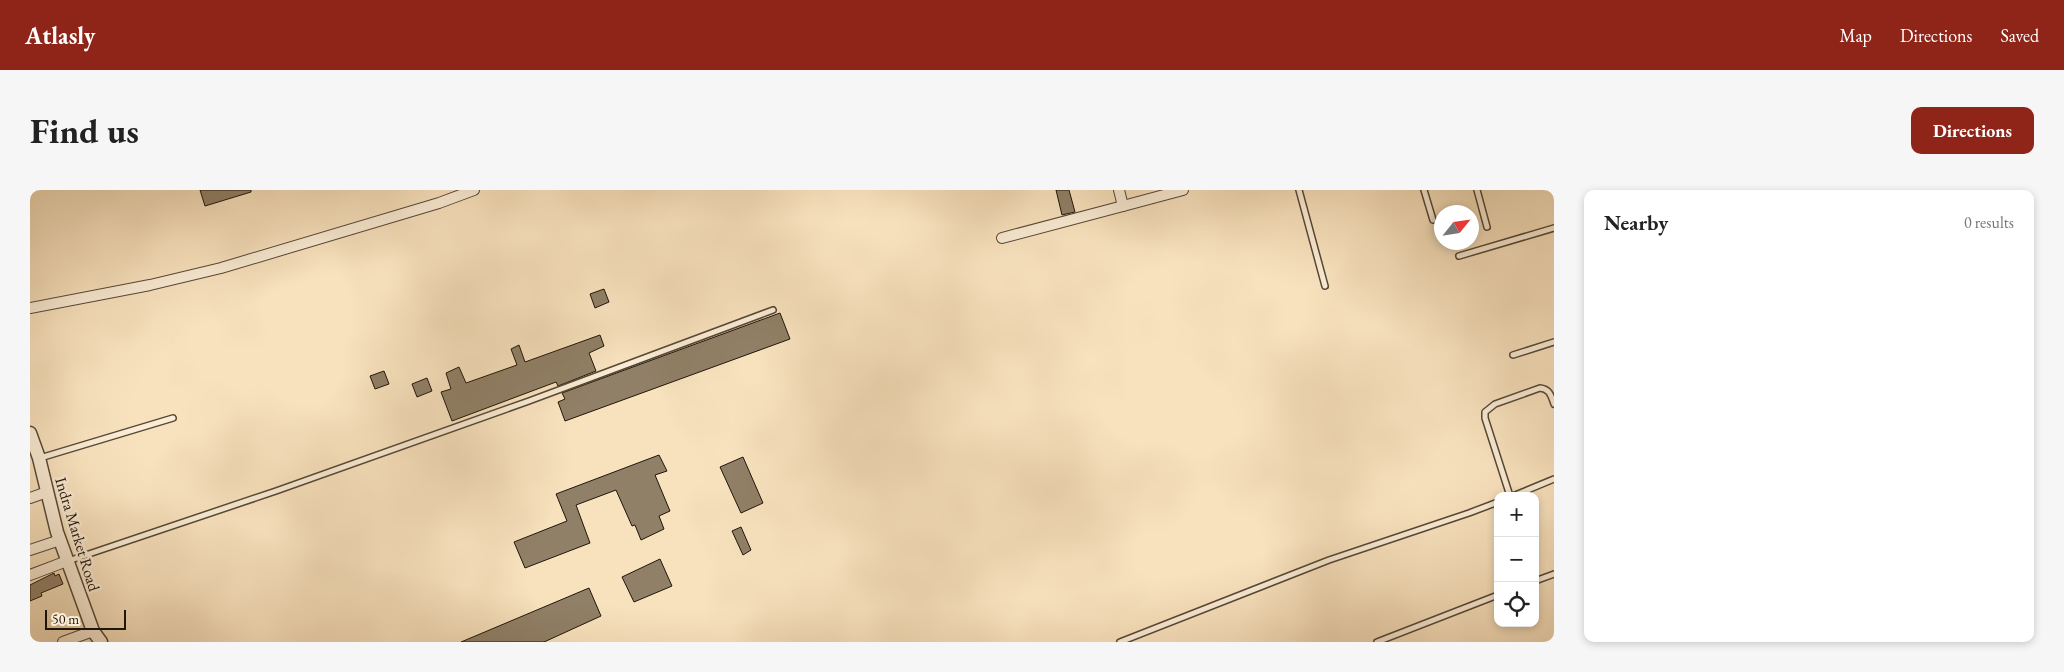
<!DOCTYPE html>
<html lang="en">
<head>
<meta charset="utf-8">
<style>
  :root { --surface:#fff; --page:#f6f6f6; --text:#222; --muted:#767676; --line:#e0e0e0; --accent:#8f2418 }
  body { margin:0; font-family:"EB Garamond",serif; background:var(--page); color:var(--text) }
  .controls { position:absolute; right:15px; bottom:15px; display:grid; overflow:hidden; border-radius:10px; box-shadow:0 2px 8px #0003 }
  .controls button { width:45px; height:45px; display:grid; place-items:center; padding:0; border:0; border-bottom:1px solid var(--line); background:var(--surface); color:var(--text); font:25px sans-serif }
  .compass { position:absolute; left:1404px; top:15px; width:45px; height:45px; border-radius:50%; background:var(--surface); box-shadow:0 2px 8px #0003; rotate:60deg }
  .scale { position:absolute; left:15px; bottom:12px; width:81px; box-sizing:border-box; padding-left:5px; border:2px solid #201509; border-top:0; font-size:14px; line-height:18px; white-space:nowrap; color:#201509; -webkit-text-stroke:4px #faecd5; paint-order:stroke }
  .list { margin:0; padding:0; list-style:none }
  h2 { display:flex; justify-content:space-between; align-items:center; height:65px; margin:0; padding:0 20px; font-size:21px }
  h2 small { font-size:16px; font-weight:400; color:var(--muted) }
  .icon { flex:none; width:28px; height:28px; fill:none; stroke:currentColor; stroke-width:2; stroke-linecap:round; stroke-linejoin:round }
  .map { position:relative; flex:none; width:1524px; height:452px; overflow:hidden; border-radius:10px }
  header { display:flex; align-items:center; gap:30px; box-sizing:border-box; height:70px; padding:0 25px; background:var(--accent); color:#fff }
  header strong { font-size:24px }
  nav { display:flex; gap:28px; margin-inline-start:auto; font-size:18px }
  .intro { display:flex; align-items:center; justify-content:space-between; box-sizing:border-box; height:120px; padding:0 30px }
  h1 { margin:0; font-size:35px }
  .button { padding:12px 22px; border-radius:10px; background:var(--accent); color:#fff; font-size:18px; font-weight:700 }
  main { display:flex; gap:30px; padding:0 30px }
  aside { flex:1; background:var(--surface); border-radius:10px; box-shadow:0 2px 8px #0003 }
  .map>svg:first-child { display:block }
  .building { fill:#908067; stroke:#201509 }
  .lines { fill:none; stroke-linecap:round; stroke-linejoin:round }
  .service-casing { stroke:#564836; stroke-width:8 }
  .minor-casing { stroke:#564836; stroke-width:12 }
  .tertiary-casing { stroke:#564836; stroke-width:15 }
  .service { stroke:#faecd5; stroke-width:5 }
  .minor { stroke:#faecd5; stroke-width:10 }
  .tertiary { stroke:#faecd5; stroke-width:12 }
  .labels { text-anchor:middle; stroke-width:5; stroke-linejoin:round; paint-order:stroke }
  .street-label { font-size:16px; fill:#201509; stroke:#faecd5 }
</style>
</head>
<body>
<header>
<strong>Atlasly</strong>
<nav><a>Map</a><a>Directions</a><a>Saved</a></nav>
</header>
<div class="intro"><h1>Find us</h1><a class="button">Directions</a></div>
<main>
<div class="map">
<svg width="1524" height="452" viewBox="0 0 1524 452">
  <rect width="100%" height="100%" fill="#f8e2be"/>
  <filter id="stains"><feTurbulence type="fractalNoise" baseFrequency=".004" numOctaves="4"/><feColorMatrix values="0 0 0 0 .2 0 0 0 0 .09 0 0 0 0 .02 0 0 0 .5 -.17"/></filter>
  <radialGradient id="worn" r=".72"><stop offset=".6" stop-color="#630" stop-opacity="0"/><stop offset="1" stop-color="#630" stop-opacity=".3"/></radialGradient>
  <g class="building">
    <path d="M170,0H221V2L175,16Z"/>
    <path d="M1026,0H1039L1045,22L1032,25Z"/>
    <path d="M574,99L579,112L565,118L560,104Z"/>
    <path d="M750,123L760,149L535,231L528,212L535,209L532,203Z"/>
    <path d="M570,145L574,156L559,163L566,181L528,196L526,192L422,231L411,202L421,199L416,183L429,177L436,193L487,175L481,159L489,155L495,172Z"/>
    <path d="M354,181L359,194L345,199L340,186Z"/>
    <path d="M397,188L402,201L387,207L382,194Z"/>
    <path d="M629,265L637,281L625,285L640,321L629,326L634,339L611,350L605,335L602,336L586,300L546,315L560,353L495,378L484,352L537,331L526,304Z"/>
    <path d="M713,267L733,313L711,323L690,277Z"/>
    <path d="M711,337L721,360L713,365L702,341Z"/>
    <path d="M630,369L642,396L604,412L592,387Z"/>
    <path d="M24,383L25,386L29,384L33,394L11,403L12,406L0,411V395Z"/>
    <path d="M559,398L571,426L514,452H431Z"/>
  </g>
  <g class="lines">
    <g class="service-casing">
      <g id="service">
        <path d="M1269,0L1295,96"/>
        <path d="M1394,0L1403,30"/>
        <path d="M1447,0L1457,37"/>
        <path d="M1429,66L1524,38"/>
        <path d="M1483,165L1524,152"/>
        <path d="M10,268L143,228"/>
        <path d="M1480,306L1455,228V222L1465,214L1510,198C1520,199 1521,206 1524,214"/>
        <path d="M1483,306L1524,289"/>
        <path d="M38,371L246,301L499,211L743,120"/>
        <path d="M1505,391L1524,384"/>
        <path d="M1090,452L1299,370L1439,323L1468,312"/>
        <path d="M1347,452L1468,405"/>
      </g>
    </g>
    <g class="minor-casing">
      <g id="minor">
        <path d="M1089,0L1093,16L1153,0"/>
        <path d="M972,48L1093,16"/>
        <path d="M0,118L120,95L191,78L409,13L444,0"/>
        <path d="M0,308L17,302"/>
        <path d="M0,360L30,350"/>
        <path d="M0,385L37,371"/>
        <path d="M33,452L63,441"/>
      </g>
    </g>
    <g class="tertiary-casing">
      <path id="tertiary" d="M0,243L9,268L27,342L63,441L71,452"/>
    </g>
    <use href="#service" class="service"/>
    <use href="#minor" class="minor"/>
    <use href="#tertiary" class="tertiary"/>
  </g>
  <g class="labels">
    <g class="street-label">
      <text transform="translate(48 344) rotate(73)" y="6">Indra Market Road</text>
    </g>
  </g>
  <rect width="100%" height="100%" filter="url(#stains)"/>
  <rect width="100%" height="100%" fill="url(#worn)"/>
</svg>
<div class="controls">
<button>+</button>
<button>−</button>
<button><svg class="icon" aria-label="locate" viewBox="0 0 24 24"><circle cx="12" cy="12" r="6"/><path d="M12 2v4M12 18v4M2 12h4M18 12h4"/></svg></button>
</div>
<svg class="compass" viewBox="-18 -18 36 36"><path d="M0-13l5 13h-10z" fill="#e53935"/><path d="M0 13l5-13h-10z" fill="#767676"/></svg>
<div class="scale">50 m</div>
</div>
<aside>
<h2>Nearby<small>0 results</small></h2>
<ul class="list">
</ul>
</aside>
</main>
</body>
</html>
